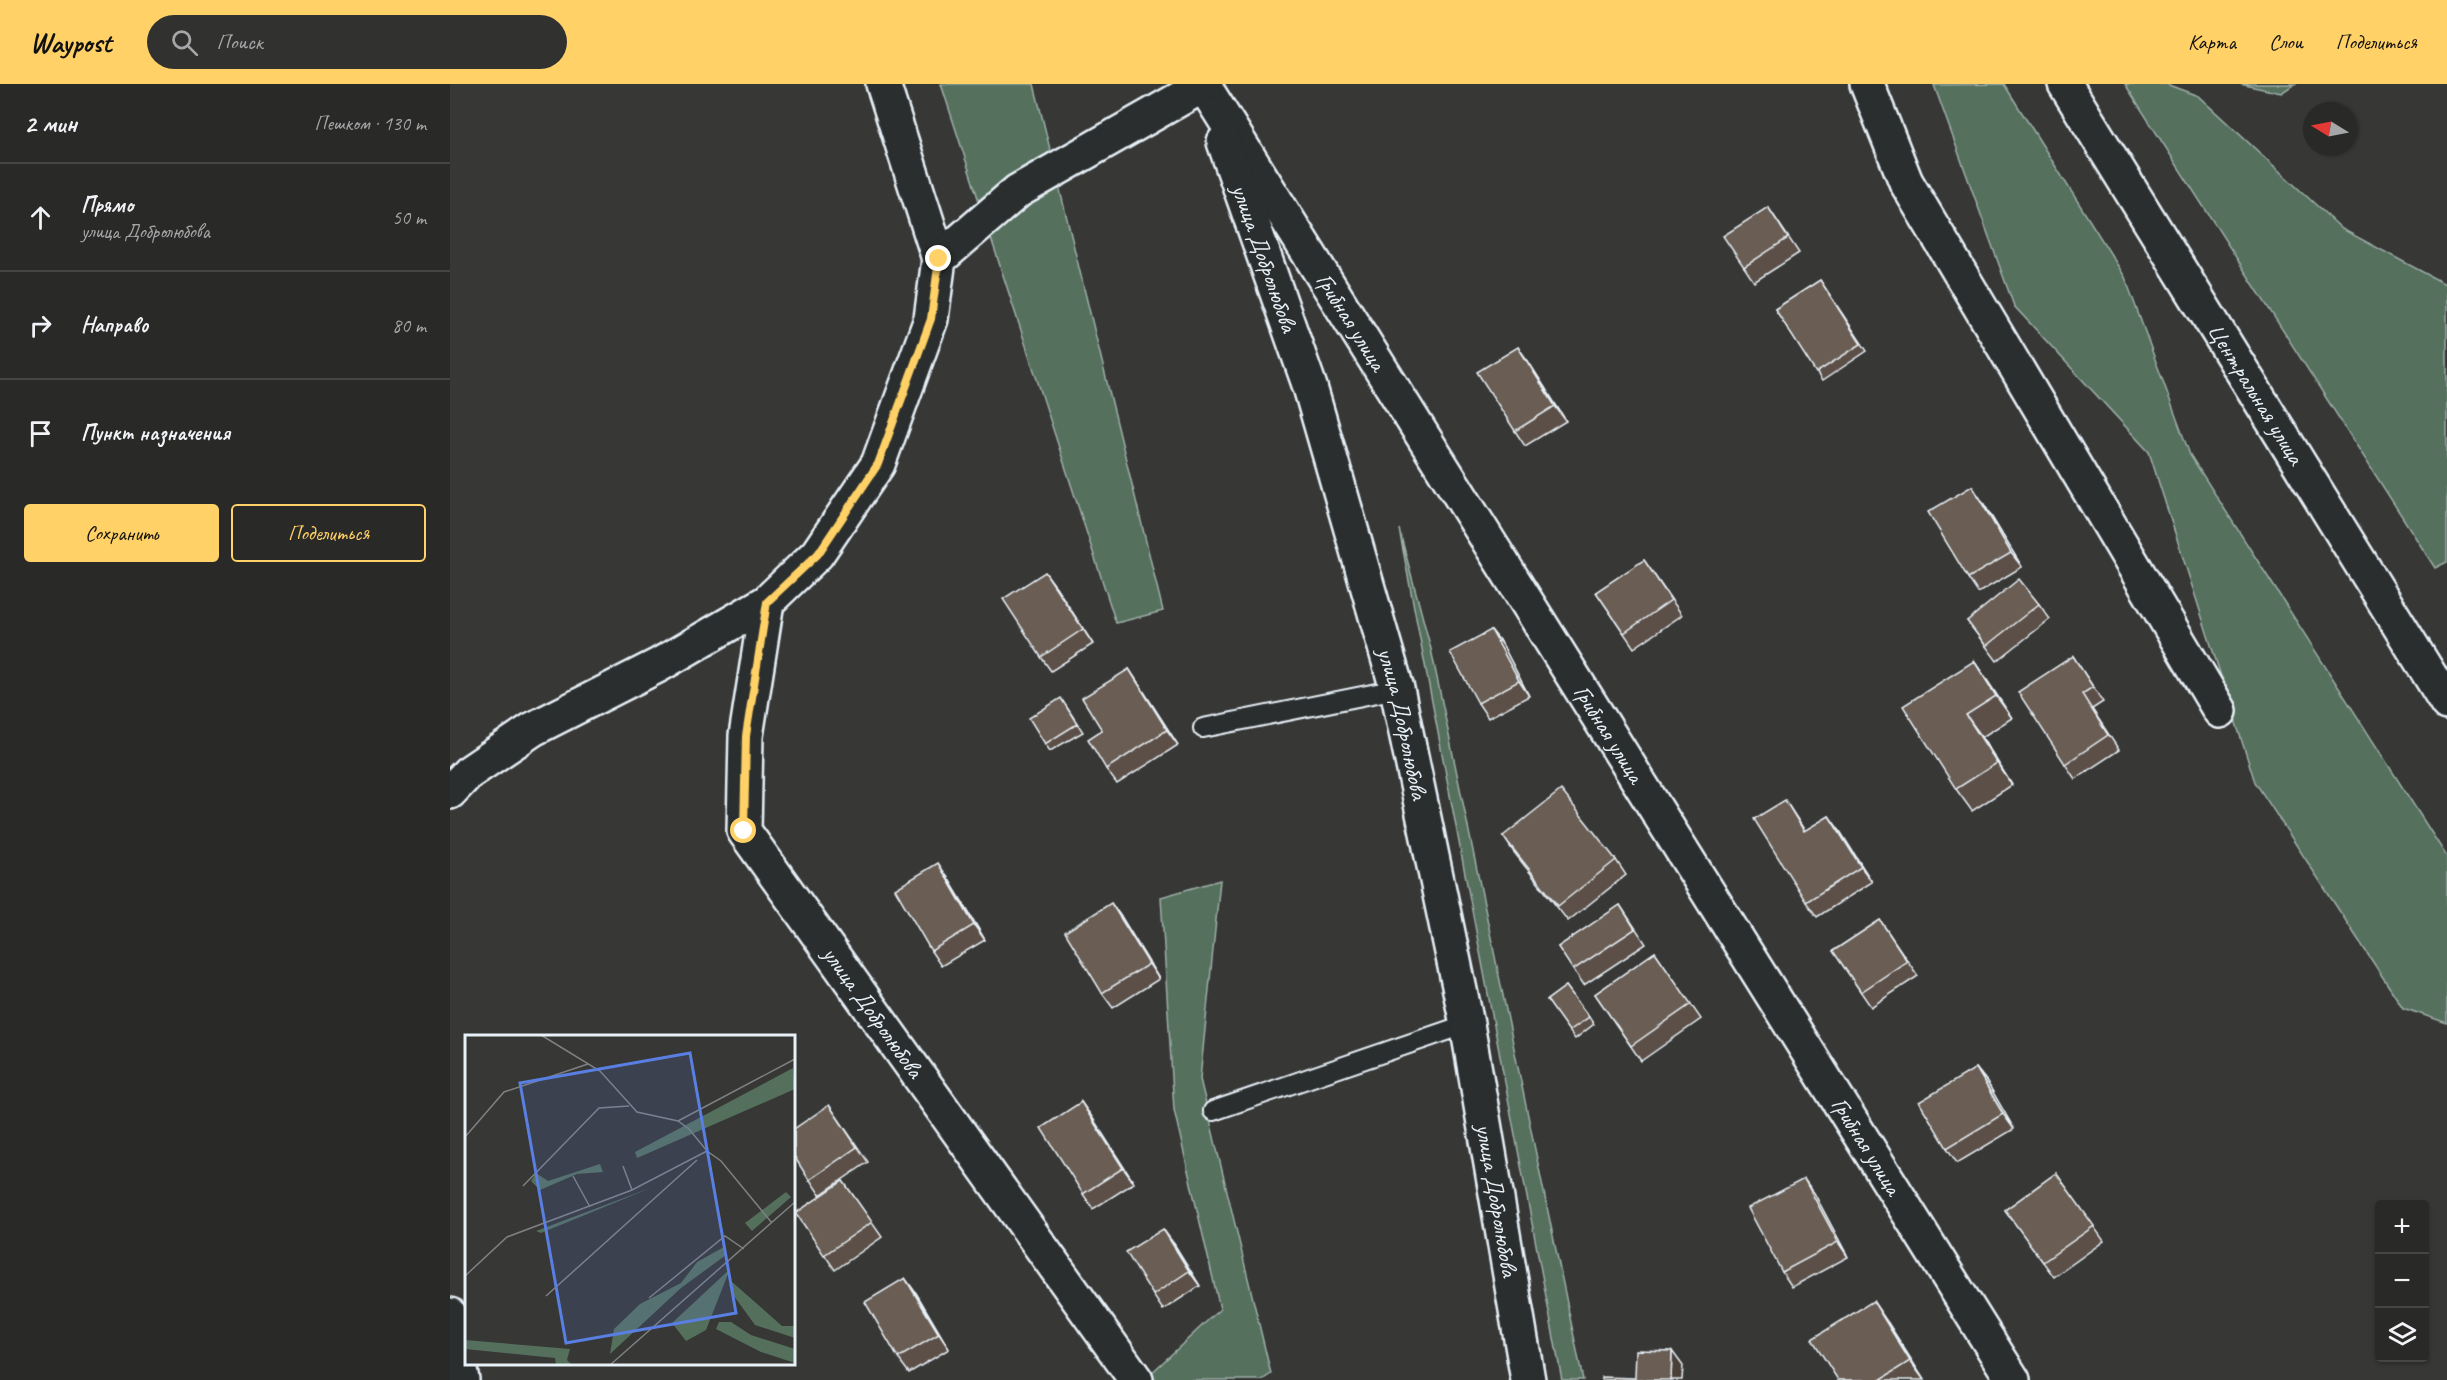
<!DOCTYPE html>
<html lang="ru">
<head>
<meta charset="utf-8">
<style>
  :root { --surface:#292928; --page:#313130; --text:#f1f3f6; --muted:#a5a6a8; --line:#454545; --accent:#ffd166 }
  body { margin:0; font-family:Caveat,sans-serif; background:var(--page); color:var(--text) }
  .controls { position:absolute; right:18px; bottom:18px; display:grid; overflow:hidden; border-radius:6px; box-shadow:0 2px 4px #0004 }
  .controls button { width:54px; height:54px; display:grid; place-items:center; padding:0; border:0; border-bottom:2px solid var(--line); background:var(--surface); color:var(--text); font:30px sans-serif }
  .compass { position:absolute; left:1853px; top:18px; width:54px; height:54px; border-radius:50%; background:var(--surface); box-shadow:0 2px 4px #0004; rotate:280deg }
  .stop { position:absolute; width:18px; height:18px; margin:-14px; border:4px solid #ffd166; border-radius:50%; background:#fff }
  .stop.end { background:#ffd166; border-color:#fff; box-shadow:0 2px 6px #0008 }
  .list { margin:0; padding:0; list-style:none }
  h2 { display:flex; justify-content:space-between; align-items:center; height:78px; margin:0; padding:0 24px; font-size:26px }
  h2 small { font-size:20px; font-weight:400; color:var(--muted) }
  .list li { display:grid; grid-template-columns:39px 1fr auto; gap:18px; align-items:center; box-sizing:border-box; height:108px; padding:0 24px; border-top:2px solid var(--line) }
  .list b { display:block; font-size:22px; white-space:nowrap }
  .list p { margin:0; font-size:20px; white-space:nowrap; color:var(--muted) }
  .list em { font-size:20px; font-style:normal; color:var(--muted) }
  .actions { display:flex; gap:12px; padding:18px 24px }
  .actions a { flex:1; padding:14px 0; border:2px solid var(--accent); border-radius:6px; text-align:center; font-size:21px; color:var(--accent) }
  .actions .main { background:var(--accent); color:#111 }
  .icon { flex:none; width:33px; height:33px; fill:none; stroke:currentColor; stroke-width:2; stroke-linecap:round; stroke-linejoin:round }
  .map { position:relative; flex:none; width:1997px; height:1296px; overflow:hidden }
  header { display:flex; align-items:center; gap:36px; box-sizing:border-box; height:84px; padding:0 30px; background:var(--accent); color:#111 }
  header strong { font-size:28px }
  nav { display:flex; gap:33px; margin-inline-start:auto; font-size:21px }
  .search { width:420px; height:54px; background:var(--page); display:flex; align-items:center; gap:15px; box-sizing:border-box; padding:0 21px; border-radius:33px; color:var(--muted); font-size:22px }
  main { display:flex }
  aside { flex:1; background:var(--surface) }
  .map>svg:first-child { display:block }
  .green { fill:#556f5d; stroke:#9eb0aa; stroke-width:1.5 }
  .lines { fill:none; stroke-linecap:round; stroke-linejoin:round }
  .service-casing { stroke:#e8f1f8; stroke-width:22 }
  .minor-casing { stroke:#e8f1f8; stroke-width:38 }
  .secondary-casing { stroke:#e8f1f8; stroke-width:38 }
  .service { stroke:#2a2d2e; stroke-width:18 }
  .minor { stroke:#2a2d2e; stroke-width:33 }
  .secondary { stroke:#2a2d2e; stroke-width:33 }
  .wall { fill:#5c5047; stroke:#e8f1f8; stroke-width:1.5 }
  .shaded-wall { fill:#4b4139; stroke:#e8f1f8; stroke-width:1.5 }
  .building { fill:#6b5d52; stroke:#e8f1f8; stroke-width:1.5 }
  .route { stroke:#ffd166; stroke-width:8 }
  .labels { text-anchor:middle; stroke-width:6; stroke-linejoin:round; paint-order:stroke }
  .street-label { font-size:24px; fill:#e8f1f8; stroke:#2a2d2e }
  .inset-road { fill:none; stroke:#7e8183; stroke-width:1.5 }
  .view { fill:#5a7fe2; fill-opacity:0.15; stroke:#5a7fe2; stroke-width:3 }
  .inset-edge { fill:none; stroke:#e8f1f8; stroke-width:3 }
</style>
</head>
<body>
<header>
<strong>Waypost</strong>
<div class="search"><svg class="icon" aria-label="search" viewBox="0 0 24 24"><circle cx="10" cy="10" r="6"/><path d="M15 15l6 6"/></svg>Поиск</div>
<nav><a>Карта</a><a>Слои</a><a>Поделиться</a></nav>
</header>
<main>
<aside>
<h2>2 мин<small>Пешком · 130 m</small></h2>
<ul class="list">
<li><svg class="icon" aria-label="ahead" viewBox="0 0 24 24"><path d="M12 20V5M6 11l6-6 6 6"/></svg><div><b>Прямо</b><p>улица Добролюбова</p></div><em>50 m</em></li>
<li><svg class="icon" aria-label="right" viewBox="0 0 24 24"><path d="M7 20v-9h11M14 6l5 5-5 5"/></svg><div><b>Направо</b></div><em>80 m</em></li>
<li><svg class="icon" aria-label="arrive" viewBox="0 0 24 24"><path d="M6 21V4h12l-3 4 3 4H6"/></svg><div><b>Пункт назначения</b></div></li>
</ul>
<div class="actions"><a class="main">Сохранить</a><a>Поделиться</a></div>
</aside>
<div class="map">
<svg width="1997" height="1296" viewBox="0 0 1997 1296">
  <rect width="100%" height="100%" fill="#373735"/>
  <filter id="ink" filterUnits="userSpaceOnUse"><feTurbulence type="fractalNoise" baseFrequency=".0167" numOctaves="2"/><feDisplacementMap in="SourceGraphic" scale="12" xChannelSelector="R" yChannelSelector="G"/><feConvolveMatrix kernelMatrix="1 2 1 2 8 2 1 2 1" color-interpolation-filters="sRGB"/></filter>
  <g filter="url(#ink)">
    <g class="green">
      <path d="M491,0H584L713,527L666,539Z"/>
      <path d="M1554,0L1675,193L1740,371L1997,773V939L1953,924L1805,698L1699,368L1564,222L1484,1Z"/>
      <path d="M1675,0H1716L1748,12L1892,145L1997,201V478L1985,484Z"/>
      <path d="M1790,0H1845L1831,9Z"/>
      <path d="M949,445L981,565L1133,1296H1112Z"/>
      <path d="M770,796L750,995L821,1290L812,1296H694L770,1225L724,1026L711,813Z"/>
    </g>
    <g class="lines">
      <g class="service-casing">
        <g id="service">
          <path d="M753,644L947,605"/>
          <path d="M763,1027L1017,940"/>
        </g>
      </g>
      <g class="minor-casing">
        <g id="minor">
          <path d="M433,0L489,175"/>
          <path d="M1417,0L1456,98L1770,627"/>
          <path id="s1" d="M754,2L1563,1296"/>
          <path id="s2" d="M774,58L860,303L947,605L1017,940L1078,1296"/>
          <path id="s3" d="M317,518L296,652L294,747L686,1296"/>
          <path d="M0,708L18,689L83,645L209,581L317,518L367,470L428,380L481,235L489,175L568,107L756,0"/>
          <path d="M0,1231L12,1296"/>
        </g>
      </g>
      <g class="secondary-casing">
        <g id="secondary">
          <path id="s4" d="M1615,0L1997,619"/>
        </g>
      </g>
      <use href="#service" class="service"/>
      <use href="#minor" class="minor"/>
      <use href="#secondary" class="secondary"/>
    </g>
    <g class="wall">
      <path d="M1318,123L1349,169L1304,198L1294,183Z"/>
      <path d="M1370,196L1417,267L1372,297L1325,225Z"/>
      <path d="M1078,277L1116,337L1075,362L1065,347Z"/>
      <path d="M1532,417L1572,483L1528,509L1518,494Z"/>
      <path d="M1194,476L1232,531L1184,564L1146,508Z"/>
      <path d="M606,503L643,560L601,587L591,573Z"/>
      <path d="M1589,520L1600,535L1547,577L1517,537Z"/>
      <path d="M1041,546L1052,560L1079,612L1038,634L1028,619Z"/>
      <path d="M1623,572L1653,618L1642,625L1669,666L1625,695L1615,680Z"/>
      <path d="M1524,577L1562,634L1532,653L1562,701L1522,727L1506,705Z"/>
      <path d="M679,585L728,661L667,700L656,685L652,646Z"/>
      <path d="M616,622L633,648L600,667L595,660Z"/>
      <path d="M1335,716L1355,747L1379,732L1422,798L1367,833L1356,818Z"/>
      <path d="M1053,752L1166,776L1176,791L1118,837L1063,767Z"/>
      <path d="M498,794L535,856L491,882L481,867Z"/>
      <path d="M1170,821L1196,860L1134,901L1108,863Z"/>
      <path d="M672,834L709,895L663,924L652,909Z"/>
      <path d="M1430,836L1468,892L1421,923L1383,867Z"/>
      <path d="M1205,868L1251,935L1191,977L1145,910Z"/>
      <path d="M1116,902L1144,940L1125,955L1097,916Z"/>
      <path d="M1526,984L1537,998L1564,1045L1507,1079L1497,1064Z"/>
      <path d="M631,1018L684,1099L643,1125L633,1110Z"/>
      <path d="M379,1021L418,1078L370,1111L344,1072Z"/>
      <path d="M1606,1089L1654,1157L1604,1193L1555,1126Z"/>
      <path d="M393,1097L432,1153L385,1186L346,1129Z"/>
      <path d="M1364,1109L1398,1173L1342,1203L1332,1188Z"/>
      <path d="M724,1160L750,1202L713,1226L703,1211Z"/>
      <path d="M466,1209L499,1265L459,1289L448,1274Z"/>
      <path d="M1438,1239L1474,1296H1388Z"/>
    </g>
    <g class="shaded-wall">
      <path d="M1068,263L1078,277L1116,337L1105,322Z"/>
      <path d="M1522,402L1532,417L1572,483L1561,469Z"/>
      <path d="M595,488L606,503L643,560Z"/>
      <path d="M1041,546L1052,560L1079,612L1069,597Z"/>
      <path d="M1524,577L1539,599L1562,634L1546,612Z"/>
      <path d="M679,585L689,600L728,661L717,646Z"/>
      <path d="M1516,631L1532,653L1562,701L1547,679Z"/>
      <path d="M1379,732L1390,747L1422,798L1411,783Z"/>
      <path d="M488,779L498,794L535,856L524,841Z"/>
      <path d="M661,819L672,834L709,895L699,880Z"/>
      <path d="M1526,984L1537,998L1564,1045L1553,1030Z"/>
      <path d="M631,1018L642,1033L684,1099L673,1084Z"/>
      <path d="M1354,1095L1364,1109L1398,1173L1388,1158Z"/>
      <path d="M713,1145L724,1160L750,1202L739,1187Z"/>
      <path d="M455,1194L466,1209L499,1265L489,1250Z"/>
      <path d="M1423,1217L1438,1239L1474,1296L1460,1277Z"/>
      <path d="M1222,1267L1233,1282L1232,1296H1221Z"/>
    </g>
    <g class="building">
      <path d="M1318,123L1338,154L1294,183L1273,152Z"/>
      <path d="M1370,196L1411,260L1366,289L1325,225Z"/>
      <path d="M1068,263L1105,322L1065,347L1027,288Z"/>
      <path d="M1522,402L1561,469L1518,494L1478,428Z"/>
      <path d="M1194,476L1221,516L1174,549L1146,508Z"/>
      <path d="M595,488L633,545L591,573L553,515Z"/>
      <path d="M1569,495L1589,520L1536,562L1517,537Z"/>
      <path d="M1041,546L1069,597L1028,619L1000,568Z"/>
      <path d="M1623,572L1643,603L1632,610L1658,651L1615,680L1568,608Z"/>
      <path d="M1524,577L1546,612L1516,631L1547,679L1506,705L1453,622Z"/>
      <path d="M679,585L717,646L656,685L638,655L652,646L632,614Z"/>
      <path d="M611,614L627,640L595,660L579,634Z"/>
      <path d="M1111,706L1166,776L1108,822L1053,752Z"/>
      <path d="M1335,716L1354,747L1379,732L1411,783L1356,818L1304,735Z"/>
      <path d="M488,779L524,841L481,867L445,805Z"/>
      <path d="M661,819L699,880L652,909L615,848Z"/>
      <path d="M1170,821L1185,845L1123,886L1108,863Z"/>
      <path d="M1430,836L1457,877L1411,908L1383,867Z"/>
      <path d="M1205,868L1241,920L1181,962L1145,910Z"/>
      <path d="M1116,902L1139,933L1119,947L1097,916Z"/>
      <path d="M1526,984L1553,1030L1497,1064L1469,1018Z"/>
      <path d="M631,1018L673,1084L633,1110L591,1044Z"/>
      <path d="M379,1021L407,1063L359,1096L344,1072V1045Z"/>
      <path d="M1606,1089L1644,1142L1593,1178L1555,1126Z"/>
      <path d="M1354,1095L1388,1158L1332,1188L1298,1124Z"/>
      <path d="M393,1097L422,1138L374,1171L346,1129Z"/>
      <path d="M713,1145L739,1187L703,1211L676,1168Z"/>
      <path d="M455,1194L489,1250L448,1274L415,1218Z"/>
      <path d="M1423,1217L1460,1277L1430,1296H1388L1362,1255Z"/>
      <path d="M1186,1266L1222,1267L1221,1296H1152V1293L1185,1294Z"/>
    </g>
  </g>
  <g class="lines" filter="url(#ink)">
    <path class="route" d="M294,747L296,652L317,518L368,470L428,380L481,235L489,175"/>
  </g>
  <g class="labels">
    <g class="street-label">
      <text dy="8" stroke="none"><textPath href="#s2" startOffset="123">улица Добролюбова</textPath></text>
      <text dy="8" stroke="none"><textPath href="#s1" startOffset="278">Грибная улица</textPath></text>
      <text dy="8" stroke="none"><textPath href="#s4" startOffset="364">Центральная улица</textPath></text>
      <text dy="8" stroke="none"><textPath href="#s2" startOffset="609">улица Добролюбова</textPath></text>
      <text dy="8" stroke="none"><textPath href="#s1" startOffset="764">Грибная улица</textPath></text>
      <text dy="8" stroke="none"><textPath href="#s3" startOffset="453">улица Добролюбова</textPath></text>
      <text dy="8" stroke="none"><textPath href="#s1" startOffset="1250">Грибная улица</textPath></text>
      <text dy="8" stroke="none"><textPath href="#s2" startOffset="1095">улица Добролюбова</textPath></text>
    </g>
  </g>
  <g transform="translate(15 951)">
    <rect width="330" height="330" fill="#373735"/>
    <path d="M328,33L330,54L172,123L170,117ZM135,129L138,137L112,139L75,155L66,146L71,138L83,146ZM188,152L76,198L71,196ZM321,157L326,162L287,196L280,188ZM259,212L261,220L216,253L145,319L149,294L175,269L216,248L232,227ZM265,234L241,295L221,306L207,288ZM266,246L317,291H330V303L290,290L266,257ZM254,287H266L286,300L330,314V328L296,317L251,294ZM0,305L105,314L102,325L107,330H91L90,323L0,314Z" fill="#556f5d"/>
    <path class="inset-road" d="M76,0L135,36L172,77L213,86L224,94L242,116L256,126L307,188M213,86L330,24M0,102L39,57L123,29M158,131L167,155M108,141L125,172M58,151L134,73L164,71M0,241L42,202L167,155L242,116M81,261L232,125M184,263L260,201L279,214M145,330L330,167"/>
    <path class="view" d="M225,18L271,278L101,308L55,48Z"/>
    <rect width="330" height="330" class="inset-edge"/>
  </g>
</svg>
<div class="controls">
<button>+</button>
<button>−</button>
<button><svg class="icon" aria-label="layers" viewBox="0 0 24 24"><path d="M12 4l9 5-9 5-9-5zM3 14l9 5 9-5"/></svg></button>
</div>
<svg class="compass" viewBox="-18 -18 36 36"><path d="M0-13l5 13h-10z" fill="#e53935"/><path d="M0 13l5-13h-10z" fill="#a5a6a8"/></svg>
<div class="stop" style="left:294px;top:747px"></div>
<div class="stop end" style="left:489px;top:175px"></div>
</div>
</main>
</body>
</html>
